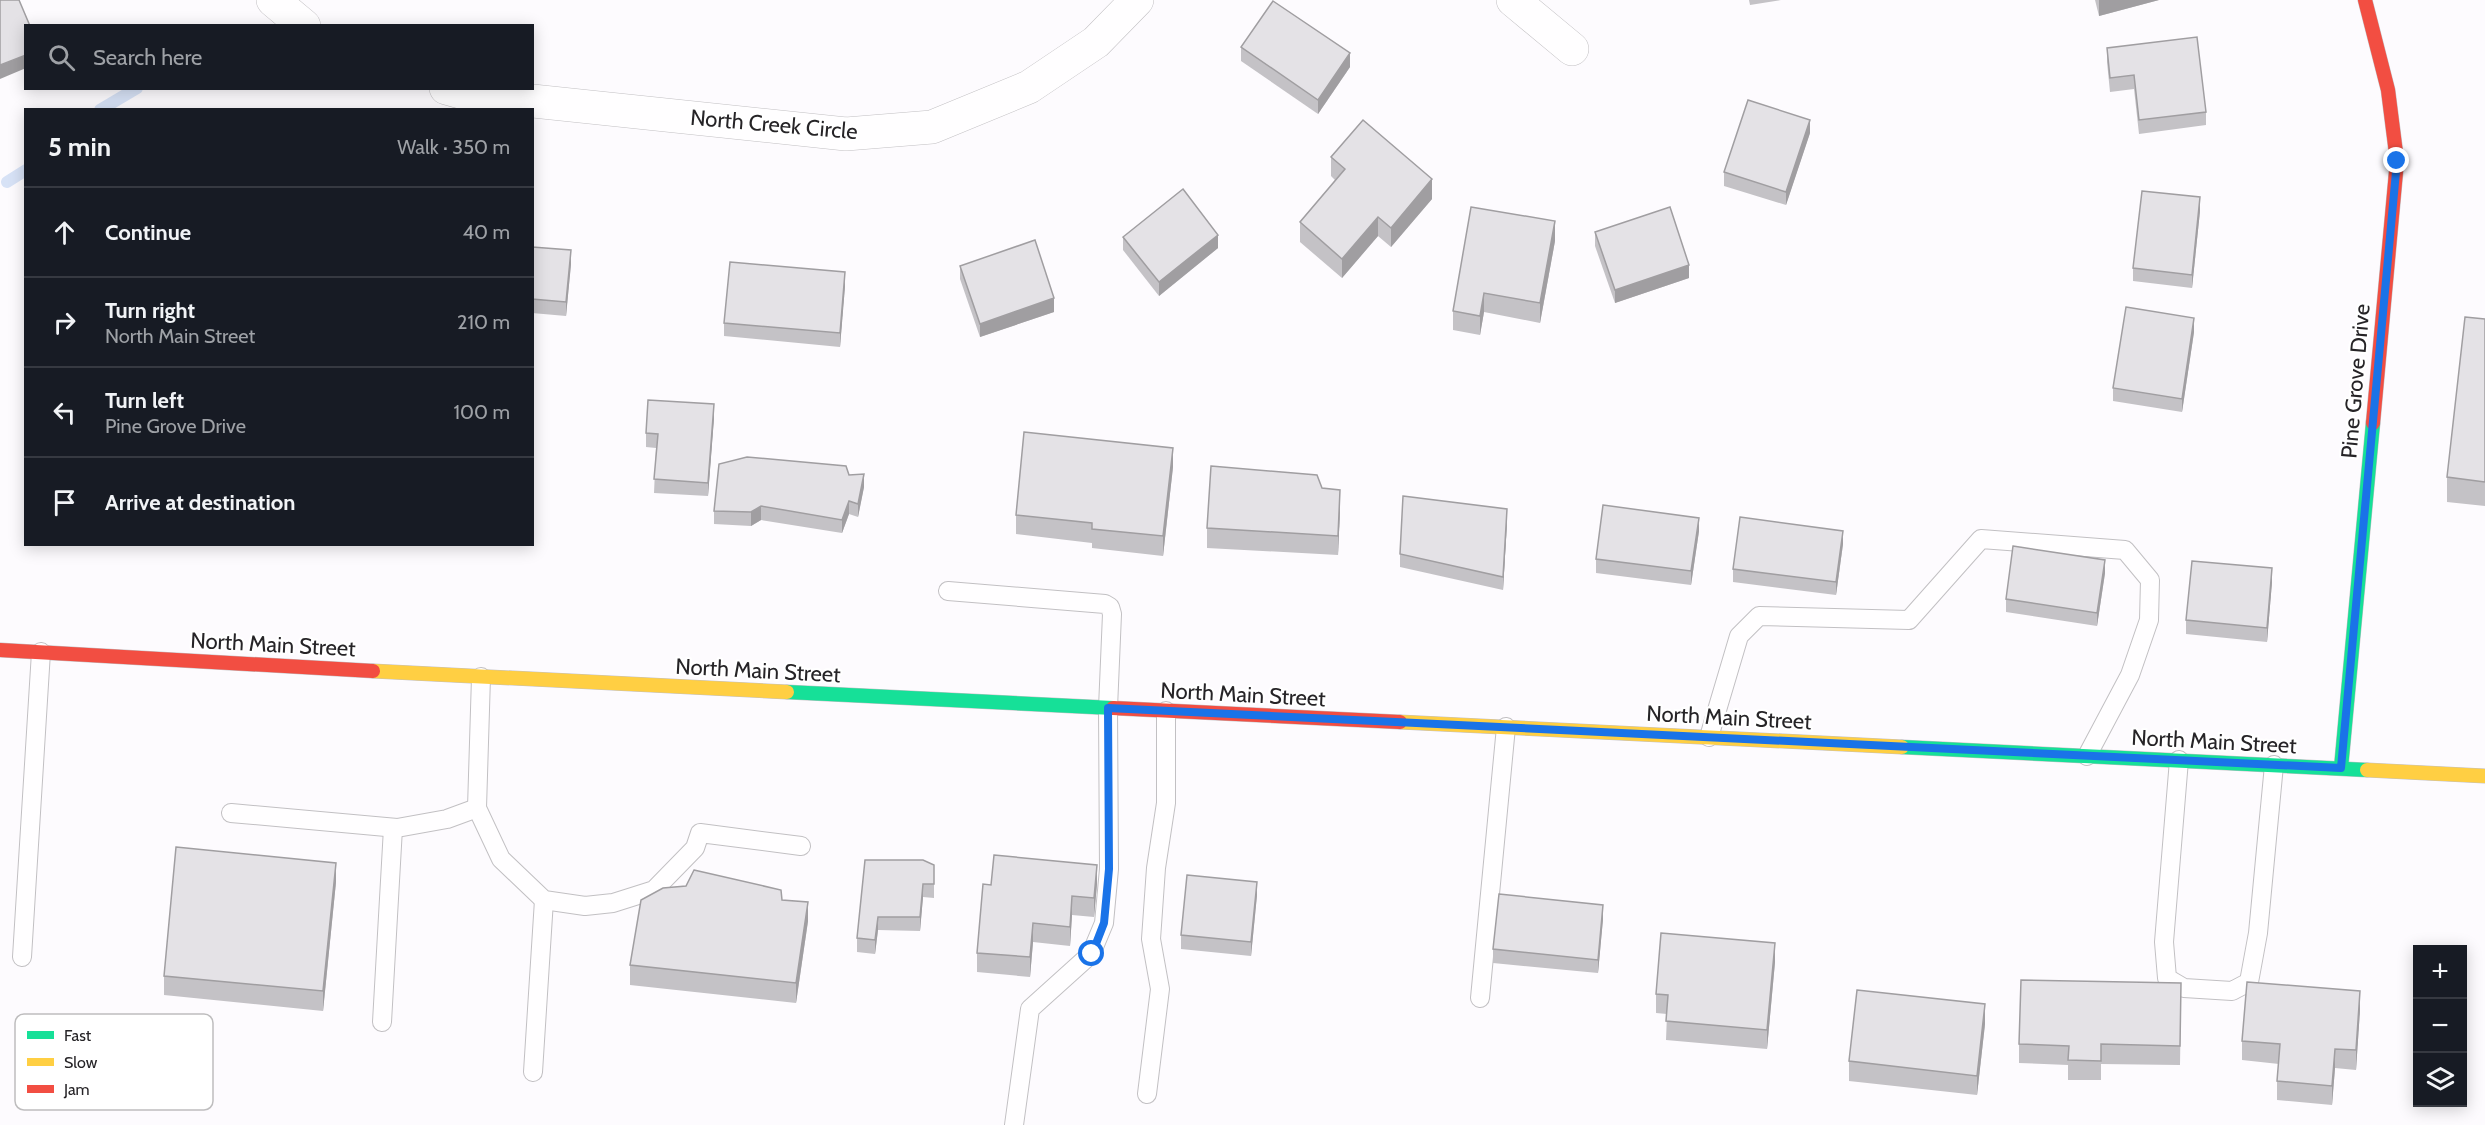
<!DOCTYPE html>
<html lang="en">
<head>
<meta charset="utf-8">
<style>
  :root { --surface:#171b24; --page:#242831; --text:#f1f3f6; --muted:#9ea1a6; --line:#363941 }
  body { margin:0; font-family:Cabin,sans-serif; background:var(--page); color:var(--text) }
  .controls { position:absolute; right:18px; bottom:18px; display:grid; overflow:hidden; border-radius:0px; box-shadow:0 3px 15px #0003 }
  .controls button { width:54px; height:54px; display:grid; place-items:center; padding:0; border:0; border-bottom:2px solid var(--line); background:var(--surface); color:var(--text); font:30px sans-serif }
  .stop { position:absolute; width:18px; height:18px; margin:-14px; border:4px solid #1a73e8; border-radius:50%; background:#fff }
  .stop.end { background:#1a73e8; border-color:#fff; box-shadow:0 2px 6px #0008 }
  .list { margin:0; padding:0; list-style:none }
  h2 { display:flex; justify-content:space-between; align-items:center; height:78px; margin:0; padding:0 24px; font-size:26px }
  h2 small { font-size:20px; font-weight:400; color:var(--muted) }
  .list li { display:grid; grid-template-columns:39px 1fr auto; gap:18px; align-items:center; box-sizing:border-box; height:90px; padding:0 24px; border-top:2px solid var(--line) }
  .list b { display:block; font-size:22px; white-space:nowrap }
  .list p { margin:0; font-size:20px; white-space:nowrap; color:var(--muted) }
  .list em { font-size:20px; font-style:normal; color:var(--muted) }
  .icon { flex:none; width:33px; height:33px; fill:none; stroke:currentColor; stroke-width:2; stroke-linecap:round; stroke-linejoin:round }
  .map { position:relative; flex:none; width:2485px; height:1125px; overflow:hidden }
  .search { position:absolute; background:var(--surface); box-shadow:0 3px 15px #0003; left:24px; top:24px; width:510px; height:66px; display:flex; align-items:center; gap:15px; box-sizing:border-box; padding:0 21px; border-radius:0px; color:var(--muted); font-size:22px }
  .panel { position:absolute; background:var(--surface); box-shadow:0 3px 15px #0003; left:24px; top:108px; width:510px; height:438px; border-radius:0px }
  .map>svg:first-child { display:block }
  .lines { fill:none; stroke-linecap:round; stroke-linejoin:round }
  .stream { stroke:#d7e2f6; stroke-width:12 }
  .lane-casing { stroke:#c2c0c3; stroke-width:20 }
  .street-casing { stroke:#c2c0c3; stroke-width:34 }
  .fast-casing { stroke:#c2c0c3; stroke-width:15 }
  .slow-casing { stroke:#c2c0c3; stroke-width:15 }
  .jam-casing { stroke:#c2c0c3; stroke-width:15 }
  .lane { stroke:#fffeff; stroke-width:18 }
  .street { stroke:#fffeff; stroke-width:33 }
  .fast { stroke:#16e098; stroke-width:14 }
  .slow { stroke:#ffcf43; stroke-width:14 }
  .jam { stroke:#f24e42; stroke-width:14 }
  .wall { fill:#c4c2c6 }
  .shaded-wall { fill:#a09ea1 }
  .building { fill:#e4e2e6; stroke:#a09ea1; stroke-width:1.5 }
  .route { stroke:#1a73e8; stroke-width:8 }
  .labels { text-anchor:middle; stroke-width:4.5; stroke-linejoin:round; paint-order:stroke }
  .street-label { font-size:22px; fill:#262427; stroke:#fff }
  .key { fill:#fff; stroke:#bebdbe; stroke-width:1.5 }
  .key-label { font-size:16px; fill:#262427 }
</style>
</head>
<body>
<div class="map">
<svg width="2485" height="1125" viewBox="0 0 2485 1125">
  <rect width="100%" height="100%" fill="#fdfbfe"/>
  <g class="lines">
    <g class="stream">
      <path d="M100,110L137,88"/>
      <path d="M7,182L26,170"/>
    </g>
    <g class="lane-casing">
      <g id="lane">
        <path d="M948,591L1105,604L1110,607L1112,614L1108,708L1109,869L1104,923L1091,954L1030,1009L1014,1125"/>
        <path d="M481,677L477,808L501,859L544,900L585,906L613,903L654,890L695,848L700,833L801,846"/>
        <path d="M1709,737L1739,636L1759,616L1909,620L1981,539L2125,550L2150,580L2149,620L2130,675L2087,756"/>
        <path d="M2179,760L2164,942L2167,978L2184,988L2232,991L2249,982L2258,933L2274,765"/>
        <path d="M231,813L397,828L447,819L477,808"/>
        <path d="M22,957L41,652"/>
        <path d="M1480,998L1506,727"/>
        <path d="M382,1022L393,828"/>
        <path d="M533,1072L544,900"/>
        <path d="M1147,1094L1160,989L1151,939L1156,868L1166,803V711"/>
      </g>
    </g>
    <g class="street-casing">
      <g id="street">
        <path d="M273,0L304,26"/>
        <path d="M1513,0L1572,49"/>
        <path d="M446,88L467,94L846,134L932,127L1029,87L1096,42L1137,0"/>
      </g>
    </g>
    <g class="fast-casing">
      <g id="fast">
        <path d="M787,692L1113,708"/>
        <path d="M1902,747L2367,770"/>
        <path d="M2341,768L2373,423"/>
      </g>
    </g>
    <g class="slow-casing">
      <g id="slow">
        <path d="M373,671L787,692"/>
        <path d="M1400,722L1902,747"/>
        <path d="M2367,770L2485,776"/>
      </g>
    </g>
    <g class="jam-casing">
      <g id="jam">
        <path d="M2365,0L2388,90L2397,161L2373,423"/>
        <path d="M0,650L373,671"/>
        <path d="M1113,708L1400,722"/>
      </g>
    </g>
    <use href="#lane" class="lane"/>
    <use href="#street" class="street"/>
    <use href="#fast" class="fast"/>
    <use href="#slow" class="slow"/>
    <use href="#jam" class="jam"/>
  </g>
  <g class="wall">
    <path d="M1749,0H1781L1750,5Z"/>
    <path d="M2095,0H2159L2099,16Z"/>
    <path d="M1241,47L1350,67L1318,114L1241,61Z"/>
    <path d="M2107,48L2206,112V125L2139,134L2134,89L2110,92L2107,62Z"/>
    <path d="M1810,133L1786,205L1724,186V172Z"/>
    <path d="M1331,157L1432,199L1391,247L1378,236L1342,278L1300,242V222L1336,181L1331,176Z"/>
    <path d="M2200,211L2192,288L2133,281V268Z"/>
    <path d="M1595,232L1689,278L1615,303L1595,246Z"/>
    <path d="M1123,237L1218,248L1159,296L1123,250Z"/>
    <path d="M1555,241L1540,323L1484,312L1480,335L1453,330V311Z"/>
    <path d="M532,247L571,264L566,316L532,313Z"/>
    <path d="M960,266L1054,312L980,337L960,279Z"/>
    <path d="M845,286L840,347L724,336V323Z"/>
    <path d="M2485,319V506L2447,502V477Z"/>
    <path d="M2194,332L2182,412L2113,401V388Z"/>
    <path d="M714,418L708,496L654,493L656,448L646,447V433Z"/>
    <path d="M1173,467L1163,556L1092,548V543L1016,534V515Z"/>
    <path d="M849,475L864,487L858,517L849,514L842,533L761,520L751,526L714,524V511Z"/>
    <path d="M1322,488L1340,510L1338,555L1207,548V528Z"/>
    <path d="M1507,523L1503,590L1400,567V554Z"/>
    <path d="M1699,531L1691,585L1596,573V559Z"/>
    <path d="M1843,544L1836,595L1733,582V569Z"/>
    <path d="M2105,573L2097,626L2006,612V599Z"/>
    <path d="M2272,582L2267,642L2186,634V620Z"/>
    <path d="M865,860L934,865V898L923,897L920,931L878,930L875,954L857,952V938Z"/>
    <path d="M336,882L323,1011L164,995V976Z"/>
    <path d="M1097,884L1094,917L1072,915L1070,946L1033,942L1030,977L977,972V953L991,885Z"/>
    <path d="M1257,895L1251,956L1181,949V935Z"/>
    <path d="M782,900L808,921L796,1003L630,985V965Z"/>
    <path d="M1603,919L1598,973L1493,963V949Z"/>
    <path d="M1775,962L1767,1049L1666,1040L1667,1014L1656,1013V994Z"/>
    <path d="M2181,1002L2180,1065L2101,1064V1080H2068V1065L2019,1063V1044Z"/>
    <path d="M2360,1010L2356,1070L2335,1068L2332,1105L2277,1100V1081L2279,1064L2242,1060V1041Z"/>
    <path d="M1985,1024L1977,1095L1849,1081V1061Z"/>
  </g>
  <g class="shaded-wall">
    <path d="M2099,0H2159L2099,16Z"/>
    <path d="M1350,53V67L1318,114V100Z"/>
    <path d="M26,55V68L0,79V65Z"/>
    <path d="M1810,120V133L1786,205V192Z"/>
    <path d="M1432,179V199L1391,247V228Z"/>
    <path d="M2200,197V211L2192,288V275Z"/>
    <path d="M1378,217V236L1342,278V259Z"/>
    <path d="M1555,221V241L1540,323V303Z"/>
    <path d="M1218,235V248L1159,296V282Z"/>
    <path d="M571,250V264L566,316V302Z"/>
    <path d="M1689,265V278L1615,303V290Z"/>
    <path d="M845,272V286L840,347V333Z"/>
    <path d="M1484,293V312L1480,335V316Z"/>
    <path d="M1054,298V312L980,337V324Z"/>
    <path d="M2194,318V332L2182,412V399Z"/>
    <path d="M714,404V418L708,496V483Z"/>
    <path d="M1173,448V467L1163,556V536Z"/>
    <path d="M864,474V487L858,517V504Z"/>
    <path d="M1340,490V510L1338,555V536Z"/>
    <path d="M849,501V514L842,533V520Z"/>
    <path d="M761,506V520L751,526V512Z"/>
    <path d="M1507,509V523L1503,590V577Z"/>
    <path d="M1699,518V531L1691,585V571Z"/>
    <path d="M1843,531V544L1836,595V582Z"/>
    <path d="M2105,560V573L2097,626V613Z"/>
    <path d="M2272,568V582L2267,642V628Z"/>
    <path d="M336,863V882L323,1011V991Z"/>
    <path d="M1097,865V884L1094,917V898Z"/>
    <path d="M1257,882V895L1251,956V942Z"/>
    <path d="M923,884V897L920,931V917Z"/>
    <path d="M1072,896V915L1070,946V927Z"/>
    <path d="M808,902V921L796,1003V983Z"/>
    <path d="M1603,905V919L1598,973V960Z"/>
    <path d="M878,917V930L875,954V940Z"/>
    <path d="M1033,923V942L1030,977V957Z"/>
    <path d="M1775,943V962L1767,1049V1030Z"/>
    <path d="M2360,991V1010L2356,1070V1050Z"/>
    <path d="M1985,1004V1024L1977,1095V1076Z"/>
    <path d="M2335,1049V1068L2332,1105V1086Z"/>
  </g>
  <g class="building">
    <path d="M0,0H19L30,26H26V55L0,65Z"/>
    <path d="M1273,1L1350,53L1318,100L1241,47Z"/>
    <path d="M2197,37L2206,112L2139,120L2134,75L2110,78L2107,48Z"/>
    <path d="M1748,100L1810,120L1786,192L1724,172Z"/>
    <path d="M1363,120L1432,179L1391,228L1378,217L1342,259L1300,222L1345,169L1331,157Z"/>
    <path d="M1183,189L1218,235L1159,282L1123,237Z"/>
    <path d="M2142,191L2200,197L2192,275L2133,268Z"/>
    <path d="M1471,207L1555,221L1540,303L1484,293L1480,316L1453,311Z"/>
    <path d="M1670,207L1689,265L1615,290L1595,232Z"/>
    <path d="M1035,240L1054,298L980,324L960,266Z"/>
    <path d="M532,247L571,250L566,302L532,299Z"/>
    <path d="M730,262L845,272L840,333L724,323Z"/>
    <path d="M2126,307L2194,318L2182,399L2113,388Z"/>
    <path d="M2465,317L2485,319V482L2447,477Z"/>
    <path d="M648,400L714,404L708,483L654,479L658,434L646,433Z"/>
    <path d="M1024,432L1173,448L1163,536L1092,529V523L1016,515Z"/>
    <path d="M747,457L846,466L849,475L864,474L858,504L849,501L842,520L761,506L751,512L714,511L719,464Z"/>
    <path d="M1211,466L1317,475L1322,488L1340,490L1338,536L1207,528Z"/>
    <path d="M1403,496L1507,509L1503,577L1400,554Z"/>
    <path d="M1603,505L1699,518L1691,571L1596,559Z"/>
    <path d="M1740,517L1843,531L1836,582L1733,569Z"/>
    <path d="M2013,546L2105,560L2097,613L2006,599Z"/>
    <path d="M2192,561L2272,568L2267,628L2186,620Z"/>
    <path d="M176,847L336,863L323,991L164,976Z"/>
    <path d="M994,855L1097,865L1094,898L1072,896L1070,927L1033,923L1030,957L977,953L983,884L991,885Z"/>
    <path d="M865,860H923L934,865V884H923L920,917H878L875,940L857,938Z"/>
    <path d="M694,870L781,890L782,900L808,902L796,983L630,965L641,900L663,888L686,886Z"/>
    <path d="M1187,875L1257,882L1251,942L1181,935Z"/>
    <path d="M1499,894L1603,905L1598,960L1493,949Z"/>
    <path d="M1661,933L1775,943L1767,1030L1666,1021L1668,995L1656,994Z"/>
    <path d="M2021,980L2181,983L2180,1046L2101,1044V1061L2068,1060L2069,1046L2019,1044Z"/>
    <path d="M2247,982L2360,991L2356,1050L2335,1049L2332,1086L2277,1081L2280,1044L2242,1041Z"/>
    <path d="M1857,990L1985,1004L1977,1076L1849,1061Z"/>
  </g>
  <g class="lines">
    <path class="route" d="M1092,954L1104,923L1109,869L1108,708L2341,768L2397,161"/>
  </g>
  <g class="labels">
    <g class="street-label">
      <text transform="translate(774 124) rotate(5)" y="8">North Creek Circle</text>
      <text transform="translate(2355 381) rotate(-85)" y="8">Pine Grove Drive</text>
      <text transform="translate(273 644) rotate(3)" y="8">North Main Street</text>
      <text transform="translate(758 670) rotate(3)" y="8">North Main Street</text>
      <text transform="translate(1243 694) rotate(3)" y="8">North Main Street</text>
      <text transform="translate(1729 717) rotate(3)" y="8">North Main Street</text>
      <text transform="translate(2214 741) rotate(3)" y="8">North Main Street</text>
    </g>
  </g>
  <rect x="15" y="1014" width="198" height="96" rx="9" class="key"/>
  <rect x="27" y="1031" width="27" height="8" fill="#16e098"/>
  <rect x="27" y="1058" width="27" height="8" fill="#ffcf43"/>
  <rect x="27" y="1085" width="27" height="8" fill="#f24e42"/>
  <g class="key-label">
    <text x="64" y="1041">Fast</text>
    <text x="64" y="1068">Slow</text>
    <text x="64" y="1095">Jam</text>
  </g>
</svg>
<div class="controls">
<button>+</button>
<button>−</button>
<button><svg class="icon" aria-label="layers" viewBox="0 0 24 24"><path d="M12 4l9 5-9 5-9-5zM3 14l9 5 9-5"/></svg></button>
</div>
<div class="stop" style="left:1092px;top:954px"></div>
<div class="stop end" style="left:2397px;top:161px"></div>
<div class="search"><svg class="icon" aria-label="search" viewBox="0 0 24 24"><circle cx="10" cy="10" r="6"/><path d="M15 15l6 6"/></svg>Search here</div>
<section class="panel">
<h2>5 min<small>Walk · 350 m</small></h2>
<ul class="list">
<li><svg class="icon" aria-label="ahead" viewBox="0 0 24 24"><path d="M12 20V5M6 11l6-6 6 6"/></svg><div><b>Continue</b></div><em>40 m</em></li>
<li><svg class="icon" aria-label="right" viewBox="0 0 24 24"><path d="M7 20v-9h11M14 6l5 5-5 5"/></svg><div><b>Turn right</b><p>North Main Street</p></div><em>210 m</em></li>
<li><svg class="icon" aria-label="left" viewBox="0 0 24 24"><path d="M17 20v-9H6M10 6l-5 5 5 5"/></svg><div><b>Turn left</b><p>Pine Grove Drive</p></div><em>100 m</em></li>
<li><svg class="icon" aria-label="arrive" viewBox="0 0 24 24"><path d="M6 21V4h12l-3 4 3 4H6"/></svg><div><b>Arrive at destination</b></div></li>
</ul>
</section>
</div>
</body>
</html>
